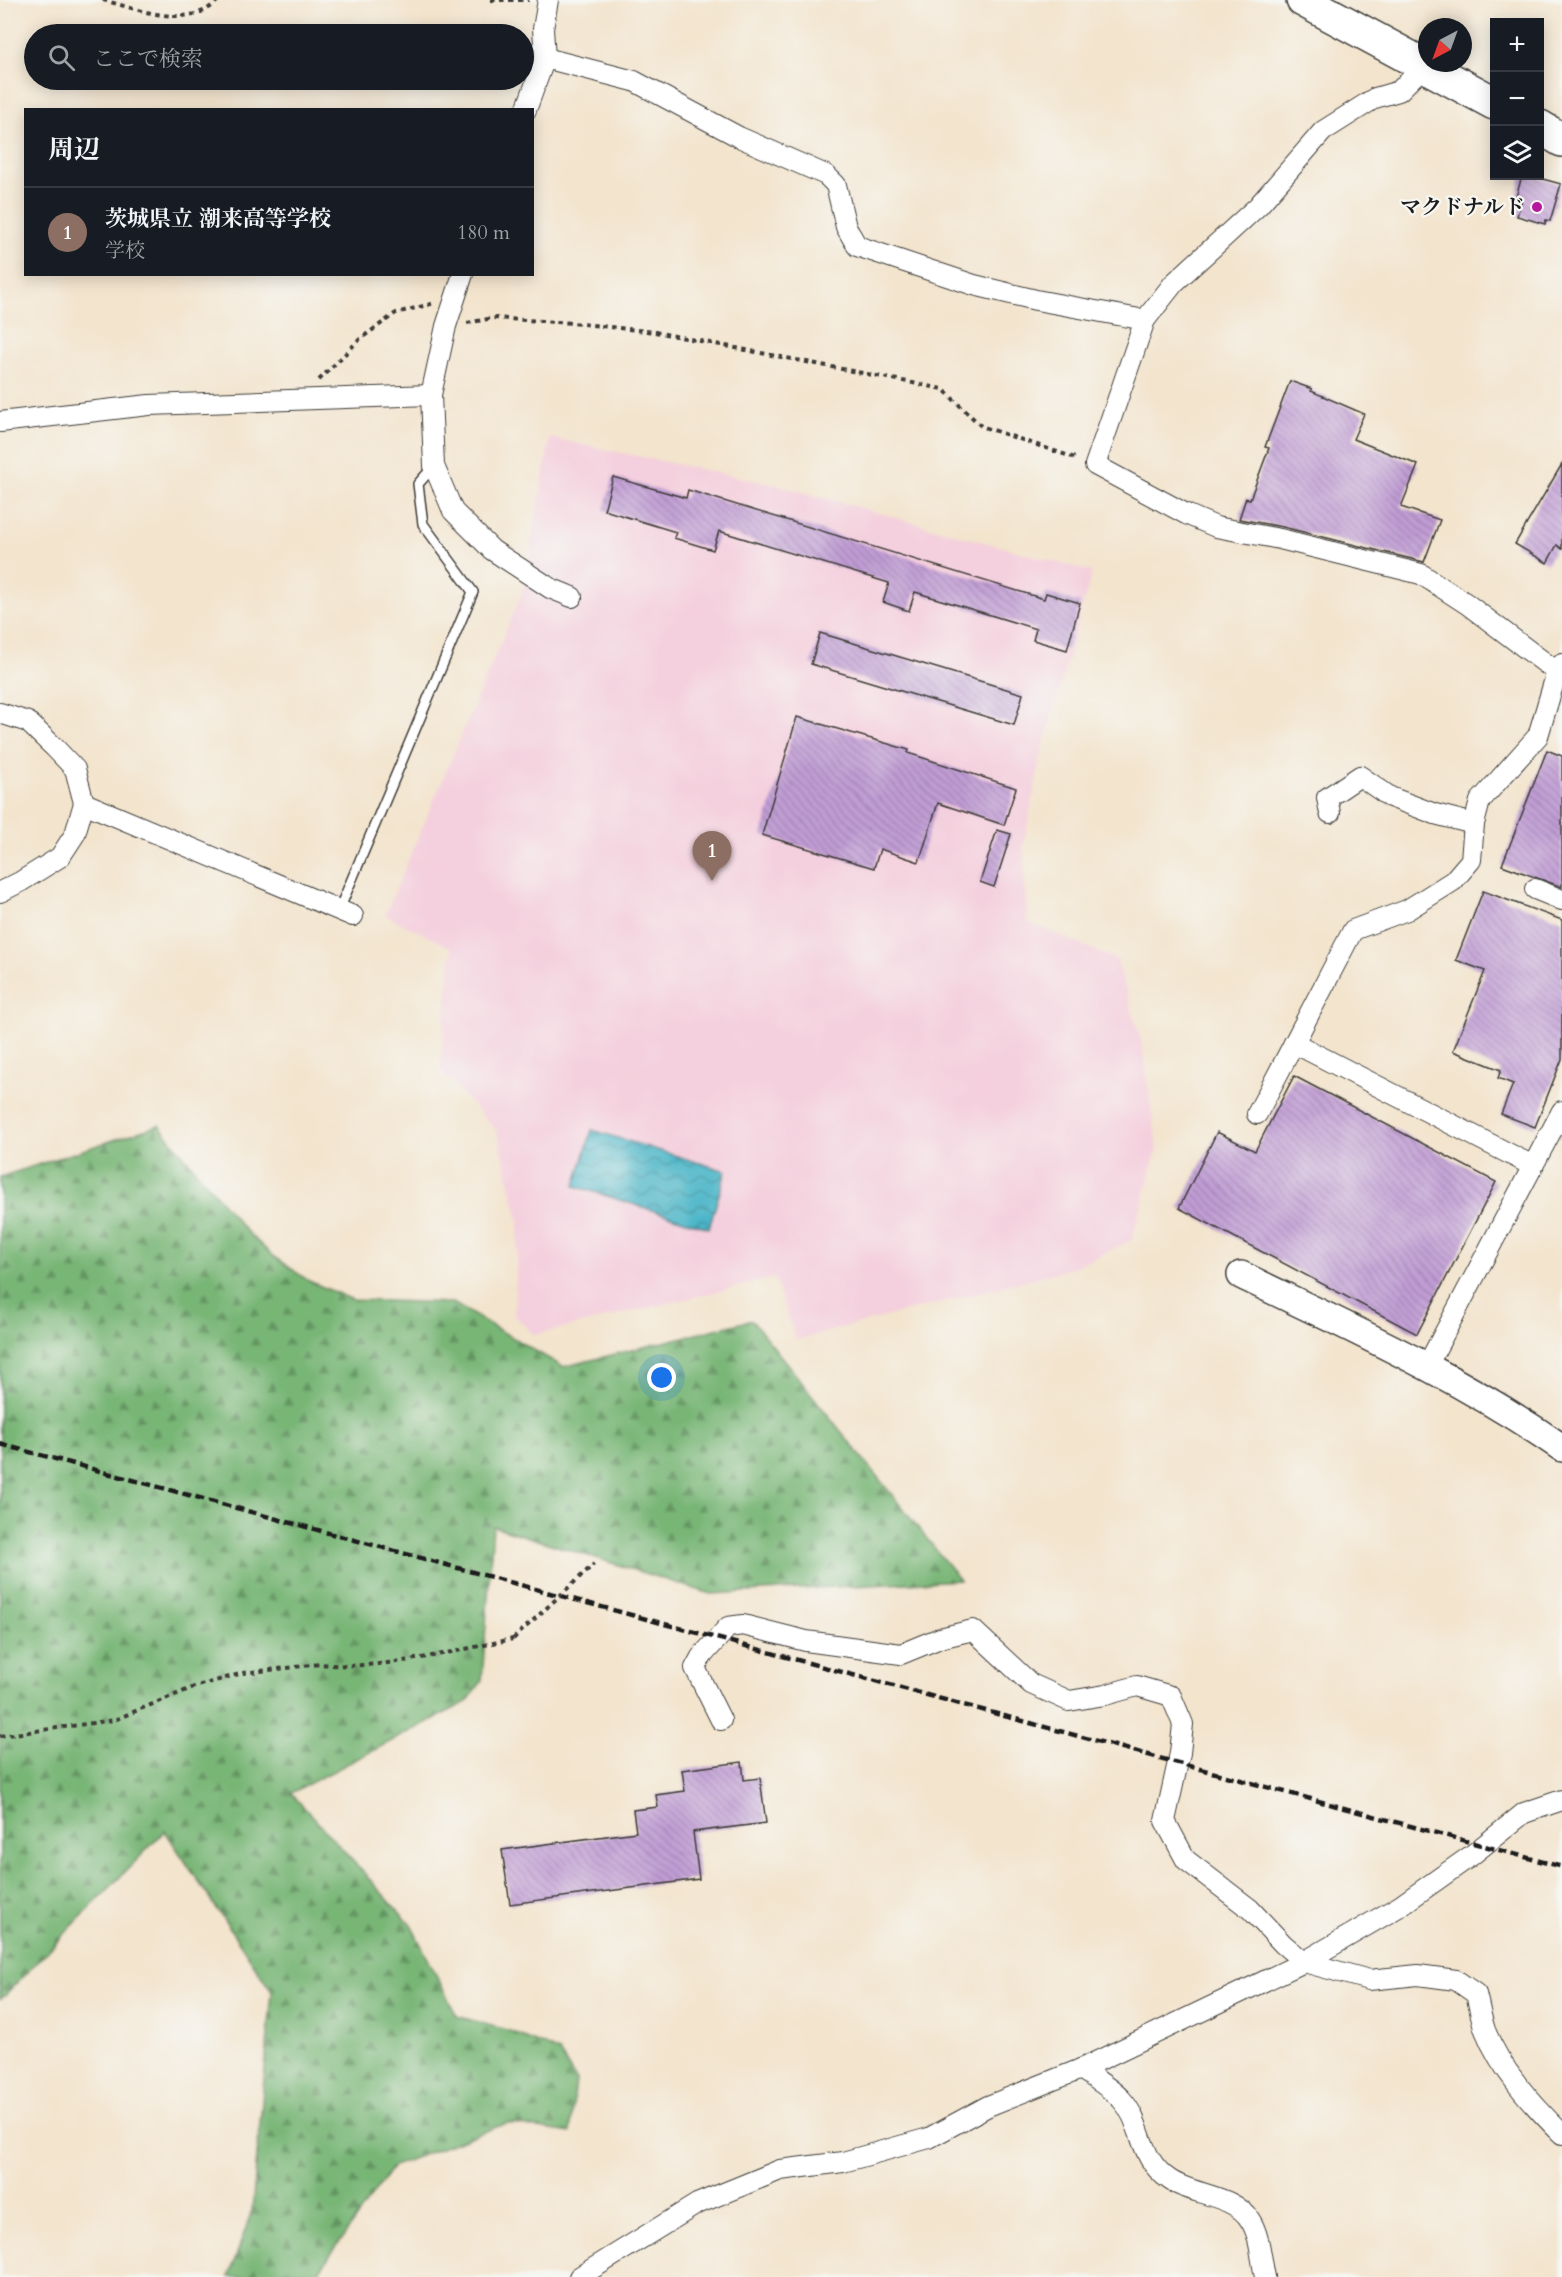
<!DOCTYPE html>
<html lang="ja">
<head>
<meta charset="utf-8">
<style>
  :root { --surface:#171b24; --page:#20242c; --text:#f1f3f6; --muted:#9ea1a6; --line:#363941; --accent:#d690ce }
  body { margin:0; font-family:Cardo,"Noto Serif JP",serif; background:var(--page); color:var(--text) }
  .controls { position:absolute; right:18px; top:18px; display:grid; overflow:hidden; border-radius:0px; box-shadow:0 3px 15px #0003 }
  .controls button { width:54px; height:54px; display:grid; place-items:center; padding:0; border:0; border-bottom:2px solid var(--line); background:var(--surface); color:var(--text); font:30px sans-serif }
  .compass { position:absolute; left:1418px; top:18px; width:54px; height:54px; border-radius:50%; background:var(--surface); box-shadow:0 3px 15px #0003; rotate:221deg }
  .you { position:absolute; left:662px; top:1378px; width:21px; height:21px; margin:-15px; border:4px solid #fff; border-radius:50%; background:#1a73e8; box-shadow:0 0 0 9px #1a73e833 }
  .badge { display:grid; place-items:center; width:39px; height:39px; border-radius:50%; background:var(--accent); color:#fff; font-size:20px; font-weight:700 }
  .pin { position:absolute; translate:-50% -50px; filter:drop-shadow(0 2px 3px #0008) }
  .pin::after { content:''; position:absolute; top:32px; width:21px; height:18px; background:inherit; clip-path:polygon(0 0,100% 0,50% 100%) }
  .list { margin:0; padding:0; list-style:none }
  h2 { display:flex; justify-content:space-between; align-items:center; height:78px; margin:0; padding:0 24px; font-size:26px }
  h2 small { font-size:20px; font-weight:400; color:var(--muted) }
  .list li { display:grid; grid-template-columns:39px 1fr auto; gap:18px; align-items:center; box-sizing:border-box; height:90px; padding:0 24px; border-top:2px solid var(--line) }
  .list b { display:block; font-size:22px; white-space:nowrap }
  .list p { margin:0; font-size:20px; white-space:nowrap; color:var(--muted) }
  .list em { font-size:20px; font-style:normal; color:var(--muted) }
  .icon { flex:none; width:33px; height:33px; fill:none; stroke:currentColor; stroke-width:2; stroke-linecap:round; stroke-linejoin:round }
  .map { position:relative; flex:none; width:1562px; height:2277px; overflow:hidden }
  .search { position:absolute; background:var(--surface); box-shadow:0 3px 15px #0003; left:24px; top:24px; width:510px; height:66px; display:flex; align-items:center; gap:15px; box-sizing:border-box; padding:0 21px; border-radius:33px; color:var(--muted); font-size:22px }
  .panel { position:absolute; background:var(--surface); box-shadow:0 3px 15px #0003; left:24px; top:108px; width:510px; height:168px; border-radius:0px }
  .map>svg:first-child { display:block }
  .built { fill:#f4cfdd }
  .forest { fill:url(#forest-firs); stroke:#4a6949; stroke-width:1.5 }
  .water { fill:url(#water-waves); stroke:#346972; stroke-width:1.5 }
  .building { fill:url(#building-back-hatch) }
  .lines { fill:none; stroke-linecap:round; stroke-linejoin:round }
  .lane-casing { stroke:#3c3a37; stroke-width:12 }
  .street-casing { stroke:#3c3a37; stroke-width:22 }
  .secondary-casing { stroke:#3c3a37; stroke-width:30 }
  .highway-casing { stroke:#3c3a37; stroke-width:36 }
  .path { stroke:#3c3a37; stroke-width:4; stroke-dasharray:4.5 4.5; stroke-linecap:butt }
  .lane { stroke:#fff; stroke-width:9 }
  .street { stroke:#fff; stroke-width:20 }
  .secondary { stroke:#fff; stroke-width:27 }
  .highway { stroke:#fff; stroke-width:33 }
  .rail { stroke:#1c1c1c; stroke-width:4.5; stroke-dasharray:9 4.5; stroke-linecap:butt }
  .path-bridge { stroke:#3c3a37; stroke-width:4; stroke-dasharray:4.5 4.5; stroke-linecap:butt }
  .poi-dot { fill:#b5179e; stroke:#f6f6f2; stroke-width:2 }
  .labels { text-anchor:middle; stroke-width:4.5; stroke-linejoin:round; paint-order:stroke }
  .poi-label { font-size:21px; font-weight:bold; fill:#1c1c1c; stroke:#f6f6f2; text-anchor:end }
</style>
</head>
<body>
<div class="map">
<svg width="1562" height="2277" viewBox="0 0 1562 2277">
  <defs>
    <pattern id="forest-firs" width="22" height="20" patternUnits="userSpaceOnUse" patternTransform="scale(1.5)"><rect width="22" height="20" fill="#78b676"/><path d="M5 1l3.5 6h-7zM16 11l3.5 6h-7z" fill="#629360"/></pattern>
    <pattern id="water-waves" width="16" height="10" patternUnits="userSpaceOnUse" patternTransform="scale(1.5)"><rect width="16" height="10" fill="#4bb6c8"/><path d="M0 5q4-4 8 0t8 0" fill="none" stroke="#3e93a2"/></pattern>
    <pattern id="building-back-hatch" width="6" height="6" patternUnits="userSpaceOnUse" patternTransform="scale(1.5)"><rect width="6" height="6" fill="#c19dd5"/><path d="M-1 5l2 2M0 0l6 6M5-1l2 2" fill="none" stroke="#9c7fac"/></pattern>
  </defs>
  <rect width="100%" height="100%" fill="#f6f6f2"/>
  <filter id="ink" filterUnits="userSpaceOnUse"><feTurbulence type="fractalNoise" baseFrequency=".0167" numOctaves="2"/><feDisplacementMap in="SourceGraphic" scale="12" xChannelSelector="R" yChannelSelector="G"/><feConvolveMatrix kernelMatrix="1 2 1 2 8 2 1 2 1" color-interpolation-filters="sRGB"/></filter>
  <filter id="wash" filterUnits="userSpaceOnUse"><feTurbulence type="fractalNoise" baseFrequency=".008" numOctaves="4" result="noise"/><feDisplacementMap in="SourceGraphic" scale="24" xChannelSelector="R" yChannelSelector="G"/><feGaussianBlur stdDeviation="1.35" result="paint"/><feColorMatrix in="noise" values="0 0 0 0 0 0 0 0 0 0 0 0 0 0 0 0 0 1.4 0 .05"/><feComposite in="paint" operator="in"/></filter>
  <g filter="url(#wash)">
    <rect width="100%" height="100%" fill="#f3e4cd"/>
    <path class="built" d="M550,438L781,486L1092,572L1042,752L1023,847L1027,922L1117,960L1142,1044L1157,1149L1132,1240L1073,1268L796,1340L774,1278L534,1335L514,1315L519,1221L497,1131L440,1070L452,948L385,915L523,590Z"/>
    <path class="forest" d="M159,1125L244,1229L273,1256L309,1281L353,1300L453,1303L563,1367L752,1320L960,1580L711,1594L493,1526L482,1681L467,1702L291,1793L411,1925L457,2016L510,2031L559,2052L576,2080L570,2133L507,2123L393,2166L315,2277H229L252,2210L272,1992L165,1831L0,2000V1177Z"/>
    <path class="water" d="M592,1130L726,1171L709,1228L575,1186Z"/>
    <g id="blocks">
      <g class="building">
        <path d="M1522,176H1532L1561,184L1550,221L1546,220L1545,224L1517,216L1522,199L1516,197Z"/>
        <path d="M1290,381L1312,389L1311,391L1364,414L1353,439L1418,465L1401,507L1440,520L1424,562L1283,527L1239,519L1246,498L1250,499L1269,448L1265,447Z"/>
        <path d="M1562,464V549L1557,545L1547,563L1515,544Z"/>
        <path d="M613,477L686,498L688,490L1044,599L1046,593L1080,603L1067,650L1033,640L1036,629L915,592L909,611L883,602L889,583L719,531L713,550L674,538L676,532L604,510Z"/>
        <path d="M820,633L1023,694L1014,725L811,664Z"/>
        <path d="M797,717L909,750L908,753L1016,788L1004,825L938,803L919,862L880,849L874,868L762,835Z"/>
        <path d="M1547,750L1562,756V887L1502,865Z"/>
        <path d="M997,830L1011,834L994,887L980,882Z"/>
        <path d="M1483,891L1562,920V1059L1535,1127L1501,1114L1513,1084L1498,1078L1501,1070L1453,1051L1485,971L1456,960Z"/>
        <path d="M1294,1076L1496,1182L1417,1334L1179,1208L1217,1132L1255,1151Z"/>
        <path d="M742,1762L744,1780L760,1778L766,1823L693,1832L699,1879L510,1904L502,1850L636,1832L633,1810L658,1807L656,1795L685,1791L682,1770Z"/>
      </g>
    </g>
  </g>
  <g filter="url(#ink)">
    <use href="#blocks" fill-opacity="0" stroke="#3c3a37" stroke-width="1.5"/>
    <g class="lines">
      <g class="lane-casing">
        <path id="lane" d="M339,910L473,592L423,524L418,484L434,466"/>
      </g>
      <g class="street-casing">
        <g id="street">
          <path d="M545,58L634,81L739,137L826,175L836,185L846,227L857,246L974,285L1036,300L1145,320"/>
          <path d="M1425,65L1399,91L1375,98L1323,131L1258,206L1174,283L1145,320L1095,465L1186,514L1216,527L1280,539L1421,574L1467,604L1557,672L1562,664"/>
          <path d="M526,110L545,58L543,29L548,0"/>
          <path d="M463,274L446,326L431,395L434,466L453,511L492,550L550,588L572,597"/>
          <path d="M0,422L149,405L431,395"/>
          <path d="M0,713L28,722L54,747L75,769L84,803L75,834L60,857L20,882L0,892"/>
          <path d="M84,803L353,916"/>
          <path d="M1330,813L1327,798L1360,776L1390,797L1435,814L1474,824"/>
          <path d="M1535,889L1562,900"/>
          <path d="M1294,1043L1533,1166"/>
          <path d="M1257,1114L1353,930L1407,910L1453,881L1471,860L1474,824L1480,801L1538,736L1557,672"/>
          <path d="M1427,1366L1562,1111"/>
          <path d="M721,1720L695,1668L701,1657L728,1627L743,1625L806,1641L901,1654L940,1638L973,1630L1031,1684L1069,1701L1105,1695L1137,1686L1171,1696L1183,1724L1180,1753L1165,1821L1186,1860L1250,1909L1283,1944L1304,1962L1369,1980L1418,1975L1456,1980L1476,1994C1479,2005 1481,2018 1485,2030C1501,2070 1532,2104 1562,2134"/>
          <path d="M1081,2069C1093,2078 1110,2087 1121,2099C1144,2123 1137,2158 1170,2180C1192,2195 1235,2195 1250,2220C1260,2235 1261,2259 1265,2277"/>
          <path d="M579,2277L697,2204L780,2170L843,2162L929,2138L988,2106L1081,2069L1304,1962L1400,1906L1472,1855L1524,1813L1562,1800"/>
        </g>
      </g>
      <g class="secondary-casing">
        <path id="secondary" d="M1241,1275C1350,1328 1462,1378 1562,1448"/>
      </g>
      <g class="highway-casing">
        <g id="highway">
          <path d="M1303,0L1494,103"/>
          <path d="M1540,127L1562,140"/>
        </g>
      </g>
      <g class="path">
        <path d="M103,0C137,9 191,31 218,0"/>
        <path d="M491,0H529"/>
        <path d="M467,323L493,318L573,323L655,332L943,389L981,426L1078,459"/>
        <path d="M319,380L360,339L396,313L435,303"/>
        <path d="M0,1736L114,1720L194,1687L243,1673L321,1664C385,1671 451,1651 513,1639"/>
      </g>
      <use href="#lane" class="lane"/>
      <use href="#street" class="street"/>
      <use href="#secondary" class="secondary"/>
      <use href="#highway" class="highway"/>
      <path class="rail" d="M0,1444L1562,1867"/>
      <path class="path-bridge" d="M513,1639L594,1564"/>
    </g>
  </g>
  <circle class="poi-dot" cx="1537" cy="207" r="6"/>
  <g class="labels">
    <g class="poi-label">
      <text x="1525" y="214">マクドナルド</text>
    </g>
  </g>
</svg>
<div class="controls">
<button>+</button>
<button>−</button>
<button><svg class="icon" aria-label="layers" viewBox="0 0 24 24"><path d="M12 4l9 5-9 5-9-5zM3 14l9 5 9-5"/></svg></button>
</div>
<svg class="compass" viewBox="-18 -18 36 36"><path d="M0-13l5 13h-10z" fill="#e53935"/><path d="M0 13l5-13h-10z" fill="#9ea1a6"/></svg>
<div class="you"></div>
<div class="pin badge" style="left:712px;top:881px;background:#8d6e63">1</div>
<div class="search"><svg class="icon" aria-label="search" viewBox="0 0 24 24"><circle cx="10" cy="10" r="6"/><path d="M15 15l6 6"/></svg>ここで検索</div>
<section class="panel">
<h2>周辺<small></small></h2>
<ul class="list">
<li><span class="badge" style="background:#8d6e63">1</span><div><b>茨城県立 潮来高等学校</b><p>学校</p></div><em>180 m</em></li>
</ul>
</section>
</div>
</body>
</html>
